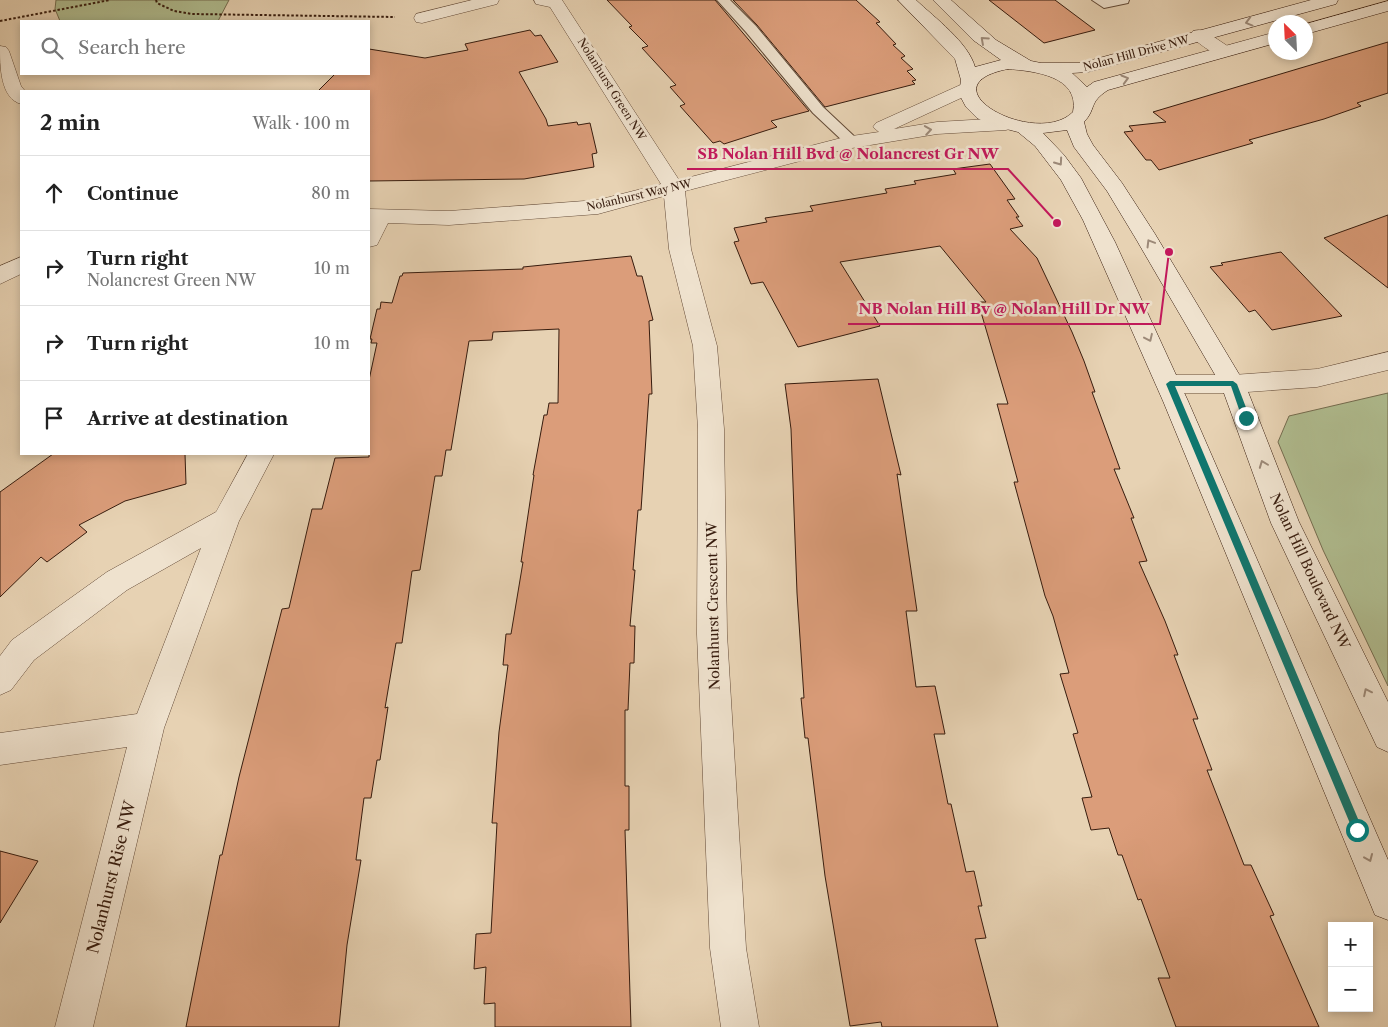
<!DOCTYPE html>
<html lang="en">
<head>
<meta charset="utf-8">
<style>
  :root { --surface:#fff; --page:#f6f6f6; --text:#222; --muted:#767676; --line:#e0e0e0 }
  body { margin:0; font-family:"Libre Caslon Text",serif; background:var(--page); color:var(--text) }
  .controls { position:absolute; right:15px; bottom:15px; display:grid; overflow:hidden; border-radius:0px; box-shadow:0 2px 8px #0003 }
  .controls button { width:45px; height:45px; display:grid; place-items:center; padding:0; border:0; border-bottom:1px solid var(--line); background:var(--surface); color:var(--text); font:25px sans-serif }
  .compass { position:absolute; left:1268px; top:15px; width:45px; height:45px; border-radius:50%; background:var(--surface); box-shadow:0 2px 8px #0003; rotate:336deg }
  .stop { position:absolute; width:15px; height:15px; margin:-11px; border:4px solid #0f766e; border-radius:50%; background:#fff }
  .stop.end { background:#0f766e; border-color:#fff; box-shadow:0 1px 5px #0008 }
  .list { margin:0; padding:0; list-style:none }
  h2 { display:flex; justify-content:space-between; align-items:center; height:65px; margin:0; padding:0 20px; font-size:21px }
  h2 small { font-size:16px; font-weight:400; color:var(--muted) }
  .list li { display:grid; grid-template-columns:32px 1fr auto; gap:15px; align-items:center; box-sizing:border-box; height:75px; padding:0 20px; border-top:1px solid var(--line) }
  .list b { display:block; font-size:19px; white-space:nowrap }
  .list p { margin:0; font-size:16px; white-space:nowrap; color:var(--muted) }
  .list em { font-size:16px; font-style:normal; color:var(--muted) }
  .icon { flex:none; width:28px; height:28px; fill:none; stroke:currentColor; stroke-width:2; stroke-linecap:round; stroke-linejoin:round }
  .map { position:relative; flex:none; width:1388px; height:1027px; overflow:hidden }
  .search { position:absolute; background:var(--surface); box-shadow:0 2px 8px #0003; left:20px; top:20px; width:350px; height:55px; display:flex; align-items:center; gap:12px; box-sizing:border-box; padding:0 18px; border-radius:0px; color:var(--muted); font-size:19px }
  .panel { position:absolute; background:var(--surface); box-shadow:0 2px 8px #0003; left:20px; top:90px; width:350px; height:365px; border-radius:0px }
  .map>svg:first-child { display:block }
  .green { fill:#b0bd90; stroke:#746c4f }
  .building { fill:#db9d7a; stroke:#371c0e }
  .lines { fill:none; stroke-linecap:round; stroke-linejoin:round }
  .lane-casing { stroke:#634a37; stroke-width:2 }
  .street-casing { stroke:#634a37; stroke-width:1 }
  .secondary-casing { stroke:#371c0e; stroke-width:1 }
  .path { stroke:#371c0e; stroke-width:2; stroke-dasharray:2.5 2; stroke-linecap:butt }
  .lane { fill:#efe2ce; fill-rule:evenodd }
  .street { fill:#efe2ce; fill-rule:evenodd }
  .secondary { fill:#efe2ce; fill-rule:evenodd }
  .oneway { stroke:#9c8978 }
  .route { fill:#0f766e }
  .labels { text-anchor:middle; stroke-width:5; stroke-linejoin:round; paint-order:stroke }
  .far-street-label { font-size:11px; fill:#371c0e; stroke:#efe2ce }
  .street-label { font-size:14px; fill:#371c0e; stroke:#efe2ce }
  .near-street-label { font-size:16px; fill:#371c0e; stroke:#efe2ce }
  .leader { fill:none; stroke:#c2185b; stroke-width:2 }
  .callout-dot { fill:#c2185b; stroke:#efe2ce; stroke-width:2 }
  .callout-label { font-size:15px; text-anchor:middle; font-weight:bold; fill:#c2185b; stroke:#efe2ce; stroke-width:5; stroke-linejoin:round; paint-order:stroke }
</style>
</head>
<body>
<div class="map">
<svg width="1388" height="1027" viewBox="0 0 1388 1027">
  <rect width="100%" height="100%" fill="#e7d2b3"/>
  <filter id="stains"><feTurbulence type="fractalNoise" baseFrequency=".004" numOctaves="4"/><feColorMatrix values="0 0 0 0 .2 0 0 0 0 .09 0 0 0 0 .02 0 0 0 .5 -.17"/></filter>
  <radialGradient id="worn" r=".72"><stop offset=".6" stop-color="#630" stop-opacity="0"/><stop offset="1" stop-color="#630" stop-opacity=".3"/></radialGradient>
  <g class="green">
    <path d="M56,0H229L218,21H60L55,9Z"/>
    <path d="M1388,393V686L1323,550L1278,442L1289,416Z"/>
  </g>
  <g class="building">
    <path d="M607,0H715L809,111L771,121L777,127L724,144L720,141L713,143L680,106L685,104L670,87L676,85L642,48L648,46L629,27L632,26Z"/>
    <path d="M733,0H856L880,22L876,23L896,44L893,45L905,56L901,58L913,69L907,71L916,80L912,81L915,84L825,107L757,25Z"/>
    <path d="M989,0H1055L1095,30L1044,43Z"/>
    <path d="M530,30L535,36L541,35L558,62L519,72L546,119L548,126L577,122L578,125L590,123L597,153L592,154L594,167L524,179L369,181V91H318L335,74H369V49L425,58L468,50L465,44Z"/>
    <path d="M1388,42V93L1357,103L1361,106L1324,119L1249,140L1253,143L1159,170L1151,160H1146L1124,132L1133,131L1129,126L1166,122L1153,112Z"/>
    <path d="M990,164L1015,199L1007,200L1019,217H1016L1023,226L1010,229L1037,258L1072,332L1084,361L1095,392H1092L1120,469H1114L1134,518H1131L1147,561L1139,562L1165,621L1178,655H1174L1198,719H1193L1212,770H1207L1244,865H1251L1274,915L1270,916L1319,1027H1176L1158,978H1170L1141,899L1138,900L1122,855H1118L1109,828L1091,830L1082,798L1092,797L1073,734L1078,733L1060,674L1069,673L1053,616L1045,596L1014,482H1018L997,404H1008L978,302H986L940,246L840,262L880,326L798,347L763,282L751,284L734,242L739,241L734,228L767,222L765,218L813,211L810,206L887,193L885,189L916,184L914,181L956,174L953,169Z"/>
    <path d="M1388,215V288L1324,238Z"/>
    <path d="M1281,252L1342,316L1272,330L1255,310L1249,312L1210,267L1223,265L1221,263Z"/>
    <path d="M631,256L637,276H642L653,320L649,321L652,394H649L641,510H638L633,570H635L630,626H635L634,663H630L628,710H625V786H629V830H625L631,1027H495V1003L484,1004L486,967L474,969L476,934L491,933L497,823H492L499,732L508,665H503L506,634H511L523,562H521L534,475H533L544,415H547L549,403H558L559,329L493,332L492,340L469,341L451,450H446L442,476H435L420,570L412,571L402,643H396L385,708L388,707L380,760H377L371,798H364L356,860H361L347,945L339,1027H186L220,855H222L239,777L282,609L289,608L312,509H322L335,458L369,457V380L377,343H371L372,339H370L377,309H380L381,302L392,303L400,276H402L403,273L523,269V267Z"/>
    <path d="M878,379L901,475L897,474L917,611H906L916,687L935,686L945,734H934L948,804H951L966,872L974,871L982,906H978L986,938L975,939L998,1027H882L881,1022L850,1026L825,876L808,738H805L801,698H804L797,593L791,429L785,384Z"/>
    <path d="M53,454H185L186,484L125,501L79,525L87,532L47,562L41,557L0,597V492Z"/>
    <path d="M0,851L38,861L0,923Z"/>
  </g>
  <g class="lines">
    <g class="lane-casing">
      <g id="lane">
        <path d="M717,0H730L756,26L823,107L856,138L859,141L856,144H846L813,113L746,32Z"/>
        <path d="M1092,0H1129L1128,3L1104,8Z"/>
      </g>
    </g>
    <g class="street-casing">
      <g id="street">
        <path d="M472,0H499L497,4L422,23L416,22L414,18L416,14Z"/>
        <path d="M534,0H562L679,180L845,137L879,132L873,127L876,123L967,82L974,84L976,88L974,92L894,129L937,122L1006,118L1013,120L1016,124L1013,128L1006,130L937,134L846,149L685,191L691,249L717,346L724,429L727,634L746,948L759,1027H721L710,948L697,634L698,429L693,346L669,249L664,196L598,214L449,225L388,223L377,245L369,247V209L449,211L598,200L661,184L550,7L536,4Z"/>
        <path d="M1199,30L1205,31L1229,47L1232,51L1229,55C1215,58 1204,46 1193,39L1190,35L1193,31Z"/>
        <path d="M0,46L6,47L9,51L21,86L25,91H21V104C0,98 0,66 0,46Z"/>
        <path d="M21,257V274L0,284V266Z"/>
        <path d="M1388,352V370L1317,387L1233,393H1170L1161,391L1158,384L1161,377L1170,375H1233L1317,369Z"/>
        <path d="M248,454H274L239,521L164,728L93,1027H55L127,747L0,765V733L137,714L201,548L127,590L34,660L11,690L0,695V656L12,640L107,572L216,512Z"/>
      </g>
    </g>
    <g class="secondary-casing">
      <g id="secondary">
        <path d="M898,0H916C935,18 968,42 975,67L1001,60L973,40L933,0H951L996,40L1031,61L1041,63H1081L1311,0H1338L1336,4L1088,72L1072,73L1087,87L1094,82L1276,32V43L1108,90C1088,103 1097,108 1084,122L1087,134L1093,145L1122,183L1155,234L1245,384L1299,522L1388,702V752L1377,747L1271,523L1221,385L1136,239L1107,191L1074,147L1067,130L1043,133L1064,155L1081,178L1115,242L1188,401L1388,860V920L1375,915L1163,401L1083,220L1061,180L1035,146L1018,132L991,125L977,118L966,107L959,94L961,80L955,59ZM1008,69C1034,71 1080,76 1073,112C1036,149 921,86 1008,69Z"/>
        <path d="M1388,1V11L1306,34V24Z"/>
      </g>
    </g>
    <g class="path">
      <path d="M156,0L157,3L174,11L192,14L395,17"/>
      <path d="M0,21L110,0"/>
    </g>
    <use href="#lane" class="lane"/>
    <use href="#street" class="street"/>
    <use href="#secondary" class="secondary"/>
  </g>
  <defs><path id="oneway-chevron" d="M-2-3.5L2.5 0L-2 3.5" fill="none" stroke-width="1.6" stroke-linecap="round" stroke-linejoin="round" transform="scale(1.25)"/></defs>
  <g class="oneway">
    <use href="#oneway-chevron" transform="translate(1249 22) rotate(165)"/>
    <use href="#oneway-chevron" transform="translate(984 40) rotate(-138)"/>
    <use href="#oneway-chevron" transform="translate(1125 79) rotate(-16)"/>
    <use href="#oneway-chevron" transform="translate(928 130) rotate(-9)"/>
    <use href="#oneway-chevron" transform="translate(1059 162) rotate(55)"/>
    <use href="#oneway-chevron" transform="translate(1150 243) rotate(-121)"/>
    <use href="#oneway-chevron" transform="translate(1149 338) rotate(65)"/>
    <use href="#oneway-chevron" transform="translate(1263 464) rotate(-111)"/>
    <use href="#oneway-chevron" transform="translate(1367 692) rotate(-116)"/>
    <use href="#oneway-chevron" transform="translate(1369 858) rotate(67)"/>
  </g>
  <path class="route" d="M1170,381H1233L1237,384L1250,418L1246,421L1242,418L1231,386H1175L1361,826V833H1354L1166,384Z"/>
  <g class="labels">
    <g class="far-street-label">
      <text transform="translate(1136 53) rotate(-15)" y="4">Nolan Hill Drive NW</text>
      <text transform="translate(612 89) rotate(58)" y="4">Nolanhurst Green NW</text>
      <text transform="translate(639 195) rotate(-13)" y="4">Nolanhurst Way NW</text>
    </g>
    <g class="street-label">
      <text transform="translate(1310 571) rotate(65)" y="5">Nolan Hill Boulevard NW</text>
      <text transform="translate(713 606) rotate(-91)" y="5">Nolanhurst Crescent NW</text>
    </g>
    <g class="near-street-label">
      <text transform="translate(111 877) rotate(-76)" y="6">Nolanhurst Rise NW</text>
    </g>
  </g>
  <path class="leader" d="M1057 223L1008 169H687M1169 252L1160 324H848"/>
  <g class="callout-dot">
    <circle cx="1057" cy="223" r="5"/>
    <circle cx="1169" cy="252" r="5"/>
  </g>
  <g class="callout-label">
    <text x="848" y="159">SB Nolan Hill Bvd @ Nolancrest Gr NW</text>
    <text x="1004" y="314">NB Nolan Hill Bv @ Nolan Hill Dr NW</text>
  </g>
  <rect width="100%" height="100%" filter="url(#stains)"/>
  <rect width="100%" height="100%" fill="url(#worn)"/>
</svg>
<div class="controls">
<button>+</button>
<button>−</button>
</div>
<svg class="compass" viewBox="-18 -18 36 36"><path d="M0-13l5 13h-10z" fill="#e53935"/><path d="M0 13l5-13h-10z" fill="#767676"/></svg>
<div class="stop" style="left:1357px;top:830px"></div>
<div class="stop end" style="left:1246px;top:418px"></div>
<div class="search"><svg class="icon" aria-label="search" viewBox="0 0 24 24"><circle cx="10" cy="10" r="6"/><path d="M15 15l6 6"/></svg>Search here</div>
<section class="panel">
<h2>2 min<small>Walk · 100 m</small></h2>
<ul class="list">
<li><svg class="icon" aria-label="ahead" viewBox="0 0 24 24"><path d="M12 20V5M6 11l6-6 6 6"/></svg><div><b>Continue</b></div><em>80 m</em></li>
<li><svg class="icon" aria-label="right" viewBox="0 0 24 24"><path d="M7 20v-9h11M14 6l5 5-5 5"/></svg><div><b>Turn right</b><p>Nolancrest Green NW</p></div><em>10 m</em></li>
<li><svg class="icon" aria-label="right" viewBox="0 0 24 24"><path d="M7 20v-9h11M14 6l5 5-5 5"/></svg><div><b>Turn right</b></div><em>10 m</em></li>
<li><svg class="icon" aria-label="arrive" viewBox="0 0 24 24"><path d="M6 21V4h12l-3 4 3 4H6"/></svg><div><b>Arrive at destination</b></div></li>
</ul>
</section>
</div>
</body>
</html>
